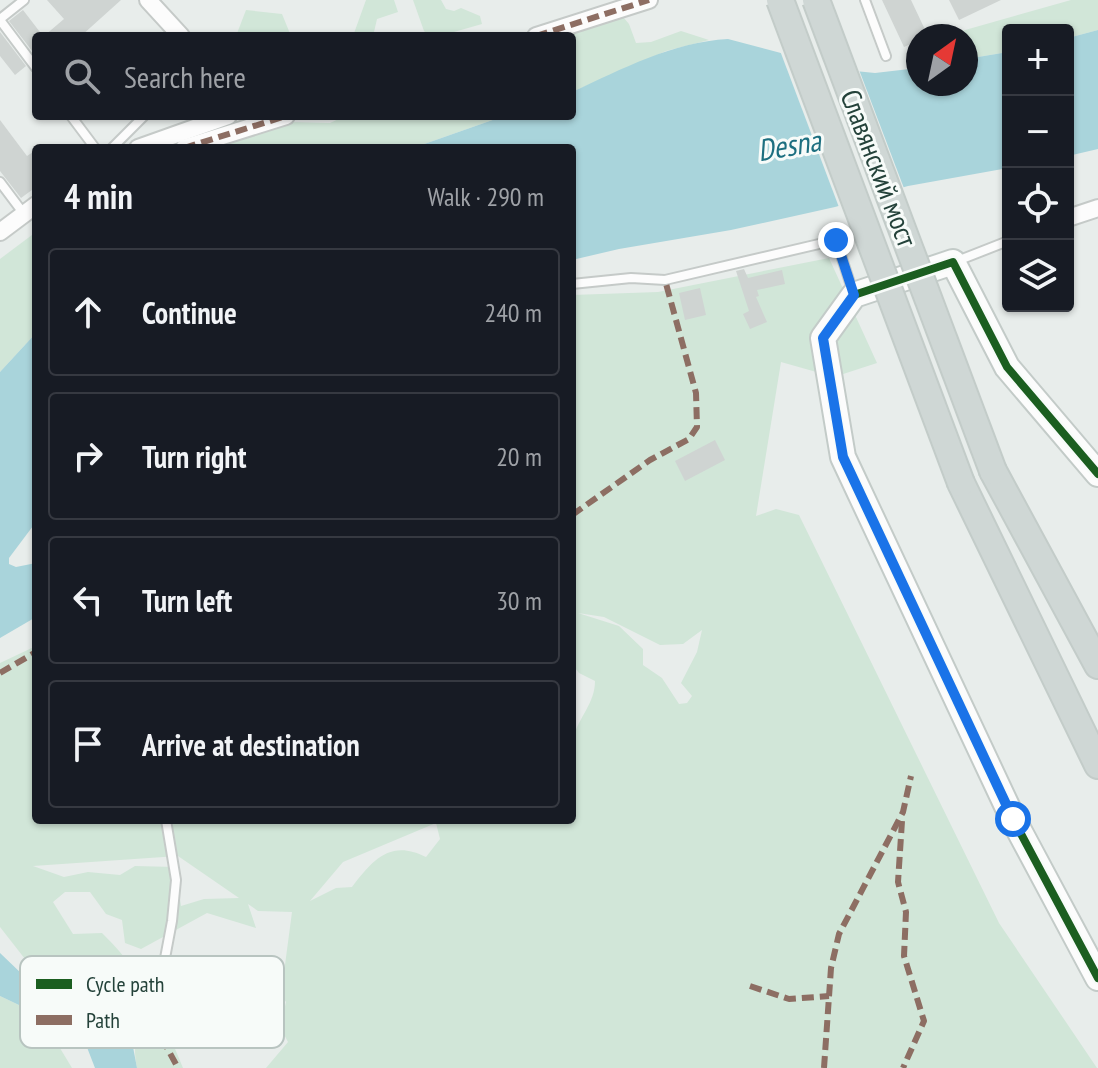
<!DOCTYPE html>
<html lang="en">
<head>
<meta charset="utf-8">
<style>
  :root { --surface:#171b24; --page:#20242c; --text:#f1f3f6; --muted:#9ea1a6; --line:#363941 }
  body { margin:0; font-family:"PT Sans Narrow",sans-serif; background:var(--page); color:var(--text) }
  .controls { position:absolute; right:24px; top:24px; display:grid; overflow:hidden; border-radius:8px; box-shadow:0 2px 6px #0004 }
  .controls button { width:72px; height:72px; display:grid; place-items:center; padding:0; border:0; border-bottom:2px solid var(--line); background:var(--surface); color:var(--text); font:40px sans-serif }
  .compass { position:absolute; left:906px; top:24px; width:72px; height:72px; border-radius:50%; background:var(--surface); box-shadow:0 2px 6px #0004; rotate:33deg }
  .stop { position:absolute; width:24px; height:24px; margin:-18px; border:6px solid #1a73e8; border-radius:50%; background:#fff }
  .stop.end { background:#1a73e8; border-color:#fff; box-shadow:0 2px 8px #0008 }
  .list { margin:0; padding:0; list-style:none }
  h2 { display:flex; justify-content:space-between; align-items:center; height:104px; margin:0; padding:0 32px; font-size:34px }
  h2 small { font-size:26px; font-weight:400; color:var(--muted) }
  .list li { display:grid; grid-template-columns:52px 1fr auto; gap:24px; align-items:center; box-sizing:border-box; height:128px; margin:0 16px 16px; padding:0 16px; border:2px solid var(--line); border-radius:8px }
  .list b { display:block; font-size:30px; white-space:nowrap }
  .list em { font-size:26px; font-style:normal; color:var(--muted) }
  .icon { flex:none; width:44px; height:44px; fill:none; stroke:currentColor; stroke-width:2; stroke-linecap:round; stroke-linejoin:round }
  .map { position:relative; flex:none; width:1098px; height:1068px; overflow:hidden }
  .search { position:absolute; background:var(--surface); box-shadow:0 2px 6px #0004; left:32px; top:32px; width:544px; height:88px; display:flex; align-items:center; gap:20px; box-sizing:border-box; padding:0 28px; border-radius:8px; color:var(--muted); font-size:30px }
  .panel { position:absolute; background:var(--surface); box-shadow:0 2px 6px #0004; left:32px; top:144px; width:544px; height:680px; border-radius:8px }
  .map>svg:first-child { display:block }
  .green { fill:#d1e6d8; fill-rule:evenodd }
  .water { fill:#a9d4db }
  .pier { fill:#e8edeb }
  .building { fill:#cfd4d2 }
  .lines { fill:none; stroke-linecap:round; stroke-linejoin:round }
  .lane-casing { stroke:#c5cac8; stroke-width:12 }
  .street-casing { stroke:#c5cac8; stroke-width:20 }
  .secondary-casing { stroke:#c3cbc8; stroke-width:28 }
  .primary-casing { stroke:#c3ccc9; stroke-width:30 }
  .lane { stroke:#fcfcfc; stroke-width:8 }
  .street { stroke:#fcfcfc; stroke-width:16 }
  .secondary { stroke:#fcfcfc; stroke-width:24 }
  .primary { stroke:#cfd7d5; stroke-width:26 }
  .primary-bridge-casing { stroke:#c3ccc9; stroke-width:30; stroke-linecap:butt }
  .primary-bridge { stroke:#cfd7d5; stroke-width:26 }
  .quiet { stroke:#8d6e63; stroke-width:6; stroke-dasharray:12 6; stroke-linecap:butt }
  .cycleway-casing { stroke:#f7fbf9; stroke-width:13 }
  .cycleway { stroke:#1b5e20; stroke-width:8 }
  .route { stroke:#1a73e8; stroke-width:10 }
  .labels { text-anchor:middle; stroke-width:6; stroke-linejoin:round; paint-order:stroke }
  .street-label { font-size:28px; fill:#24423a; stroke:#f7fbf9 }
  .water-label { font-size:30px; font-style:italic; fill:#1c6f80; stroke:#f7fbf9 }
  .key { fill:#f7fbf9; stroke:#b8c4c0; stroke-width:2 }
  .key-label { font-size:22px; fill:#24423a }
</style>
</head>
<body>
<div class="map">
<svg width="1098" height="1068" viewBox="0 0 1098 1068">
  <rect width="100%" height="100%" fill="#e8edeb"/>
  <g class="green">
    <path d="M366,0H394L398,12L377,19L374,32L353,36Z"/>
    <path d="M413,0H441L446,9L454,11L461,8L480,16L482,24L440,36H429L424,31Z"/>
    <path d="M1071,0H1098V30L1068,38V30H1008V52L966,59V36H944Z"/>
    <path d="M246,10L282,14L291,36H236Z"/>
    <path d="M623,17L629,24L636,43L651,42L681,31L709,40L666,51L572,92V36H561Z"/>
    <path d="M345,116H504L413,148H205L288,122L330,123Z"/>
    <path d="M36,232V333L0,372V259Z"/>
    <path d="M829,258L877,363L834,377L781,362L756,516L776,509L799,515L999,923L1097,1068H266L288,1042L280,1027L286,1002L281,995L292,912L258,911L248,904L256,928L207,913L141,949L125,943L122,920L106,914L90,892H65L53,902L73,934L102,933C124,955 149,981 138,1013C115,1019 102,990 91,974L68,981L25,959L0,927V663L36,646V820H572C572,796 567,761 573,738C579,717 595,703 595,681L579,673L572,664V295L658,292ZM578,613L604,617L660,645L683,644L702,630L697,652L681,683L692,696L687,703L679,704L662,678L643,665V649L619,626ZM436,823L440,839L426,857C391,839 373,859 352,887L336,888L310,901L343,862ZM178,856L239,898L204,899L181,906L175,867L135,866L120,875L88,872L64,877L33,866Z"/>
    <path d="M0,996L40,1015L72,1068H0Z"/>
    <path d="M166,1018L178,1028L193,1026L202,1035L239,1023L246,1027L196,1045L179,1039L173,1044L183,1068H137C131,1034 139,1034 166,1018Z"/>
  </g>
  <g class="water">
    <path d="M1098,30V149L1068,156V38Z"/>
    <path d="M728,39L845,70L875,73L918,68V84H966V59L1008,52V168L908,186L835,207L731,230L619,249L572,260V148H413L504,116H572V92C622,69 673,42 728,39Z"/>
    <path d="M36,333V522L9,558V564L16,567L36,563V617L0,638V372Z"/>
    <path d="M0,953L24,976L35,977L48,987L86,994L105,1006L133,1047L137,1068H95L83,1037L66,1020L40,1015L0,996Z"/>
  </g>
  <path class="pier" d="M779,48L858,67L905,191L840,210Z"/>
  <g class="building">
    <path d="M47,0H121L81,36H44L64,19Z"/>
    <path d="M882,0H911L928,36H918V41L904,47Z"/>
    <path d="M949,0H1001L959,20Z"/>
    <path d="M23,10L43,36H36V56L9,21Z"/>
    <path d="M0,32L26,66L15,75L0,56Z"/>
    <path d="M0,120L27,156L36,150V187L21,198L0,171Z"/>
    <path d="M744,269L748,278L782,270L785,284L757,290L759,296L756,297L767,322L750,329L743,314L749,311L736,271Z"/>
    <path d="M700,288L706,315L685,320L679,293Z"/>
    <path d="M715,440L725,460L685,481L675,461Z"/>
  </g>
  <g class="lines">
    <g class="lane-casing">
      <g id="lane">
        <path d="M865,0L886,56"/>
        <path d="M0,19L24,0"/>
        <path d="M0,20L36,68"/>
        <path d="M71,116L95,148"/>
        <path d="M112,148L144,116"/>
        <path d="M0,182L24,214"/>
        <path d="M957,261L1008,241"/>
        <path d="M572,284L631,278L665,280L836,240L853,292"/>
        <path d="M153,1022L172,921L176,880L166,820"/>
      </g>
    </g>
    <g class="street-casing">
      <g id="street">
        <path d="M148,0L181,36"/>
        <path d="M536,36L649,0"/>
        <path d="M138,148L228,116"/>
        <path d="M184,148L286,116"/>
        <path d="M1068,218L1098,208"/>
        <path d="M0,232L36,205"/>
      </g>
    </g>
    <g class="secondary-casing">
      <path id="secondary" d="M1098,474L1007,367L953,262L854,295L823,338L843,457L1013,819L1098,978"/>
    </g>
    <g class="primary-casing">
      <g id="primary">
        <path d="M993,471L1098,665"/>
        <path d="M961,483L1098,765"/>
      </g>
    </g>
    <use href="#lane" class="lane"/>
    <use href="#street" class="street"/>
    <use href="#secondary" class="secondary"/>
    <use href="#primary" class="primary"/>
    <g class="primary-bridge-casing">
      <g id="primary-bridge">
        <path d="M780,0L961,483"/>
        <path d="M816,0L993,471"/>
      </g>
    </g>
    <use href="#primary-bridge" class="primary-bridge"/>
    <g class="quiet">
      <path d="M536,36L649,0"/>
      <path d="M140,147L141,148"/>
      <path d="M184,148L286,116"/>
      <path d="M572,515L650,460L689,439L697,427L696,393L665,280"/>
      <path d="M0,673L36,652"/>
      <path d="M902,821L898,882L906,912L904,956L924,1021L903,1068"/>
      <path d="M750,986L789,999L829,996"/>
      <path d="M153,1022L178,1068"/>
      <path d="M824,1068L831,968L839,934L903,812L911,776"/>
    </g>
    <g class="cycleway-casing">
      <path id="cycleway" d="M1098,474L1007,367L953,262L854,295L823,338L843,457L1013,819L1098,978"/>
    </g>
    <use href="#cycleway" class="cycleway"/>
  </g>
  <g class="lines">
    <path class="route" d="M836,240L854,295L823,338L843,457L1013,819"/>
  </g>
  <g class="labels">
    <g class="street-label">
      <text transform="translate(879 168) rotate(69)" y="10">Славянский мост</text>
    </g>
    <g class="water-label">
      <text transform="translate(789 146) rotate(-10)" y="10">Desna</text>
    </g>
  </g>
  <rect x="20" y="956" width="264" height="92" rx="12" class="key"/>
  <rect x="36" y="979" width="36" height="10" fill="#1b5e20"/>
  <rect x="36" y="1015" width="36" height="10" fill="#8d6e63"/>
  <g class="key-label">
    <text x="86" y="992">Cycle path</text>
    <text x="86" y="1028">Path</text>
  </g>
</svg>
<div class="controls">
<button>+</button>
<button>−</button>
<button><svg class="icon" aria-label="locate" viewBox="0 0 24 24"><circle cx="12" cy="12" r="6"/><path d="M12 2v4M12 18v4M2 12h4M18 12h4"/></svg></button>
<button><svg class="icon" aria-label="layers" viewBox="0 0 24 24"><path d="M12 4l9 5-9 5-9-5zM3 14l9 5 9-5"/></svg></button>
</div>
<svg class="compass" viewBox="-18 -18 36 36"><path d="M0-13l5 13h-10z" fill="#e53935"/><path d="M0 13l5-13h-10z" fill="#9ea1a6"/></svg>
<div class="stop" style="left:1013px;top:819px"></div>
<div class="stop end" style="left:836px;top:240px"></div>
<div class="search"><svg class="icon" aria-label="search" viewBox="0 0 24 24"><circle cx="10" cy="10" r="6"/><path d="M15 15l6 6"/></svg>Search here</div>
<section class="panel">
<h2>4 min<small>Walk · 290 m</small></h2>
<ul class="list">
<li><svg class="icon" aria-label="ahead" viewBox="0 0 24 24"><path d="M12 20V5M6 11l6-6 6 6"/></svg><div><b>Continue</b></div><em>240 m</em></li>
<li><svg class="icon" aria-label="right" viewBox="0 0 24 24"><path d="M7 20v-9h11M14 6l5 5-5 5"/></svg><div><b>Turn right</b></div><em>20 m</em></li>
<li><svg class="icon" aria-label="left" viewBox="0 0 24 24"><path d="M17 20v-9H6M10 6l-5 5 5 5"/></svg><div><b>Turn left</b></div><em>30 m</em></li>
<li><svg class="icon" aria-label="arrive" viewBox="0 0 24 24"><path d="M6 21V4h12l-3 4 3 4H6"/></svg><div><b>Arrive at destination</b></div></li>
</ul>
</section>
</div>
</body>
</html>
